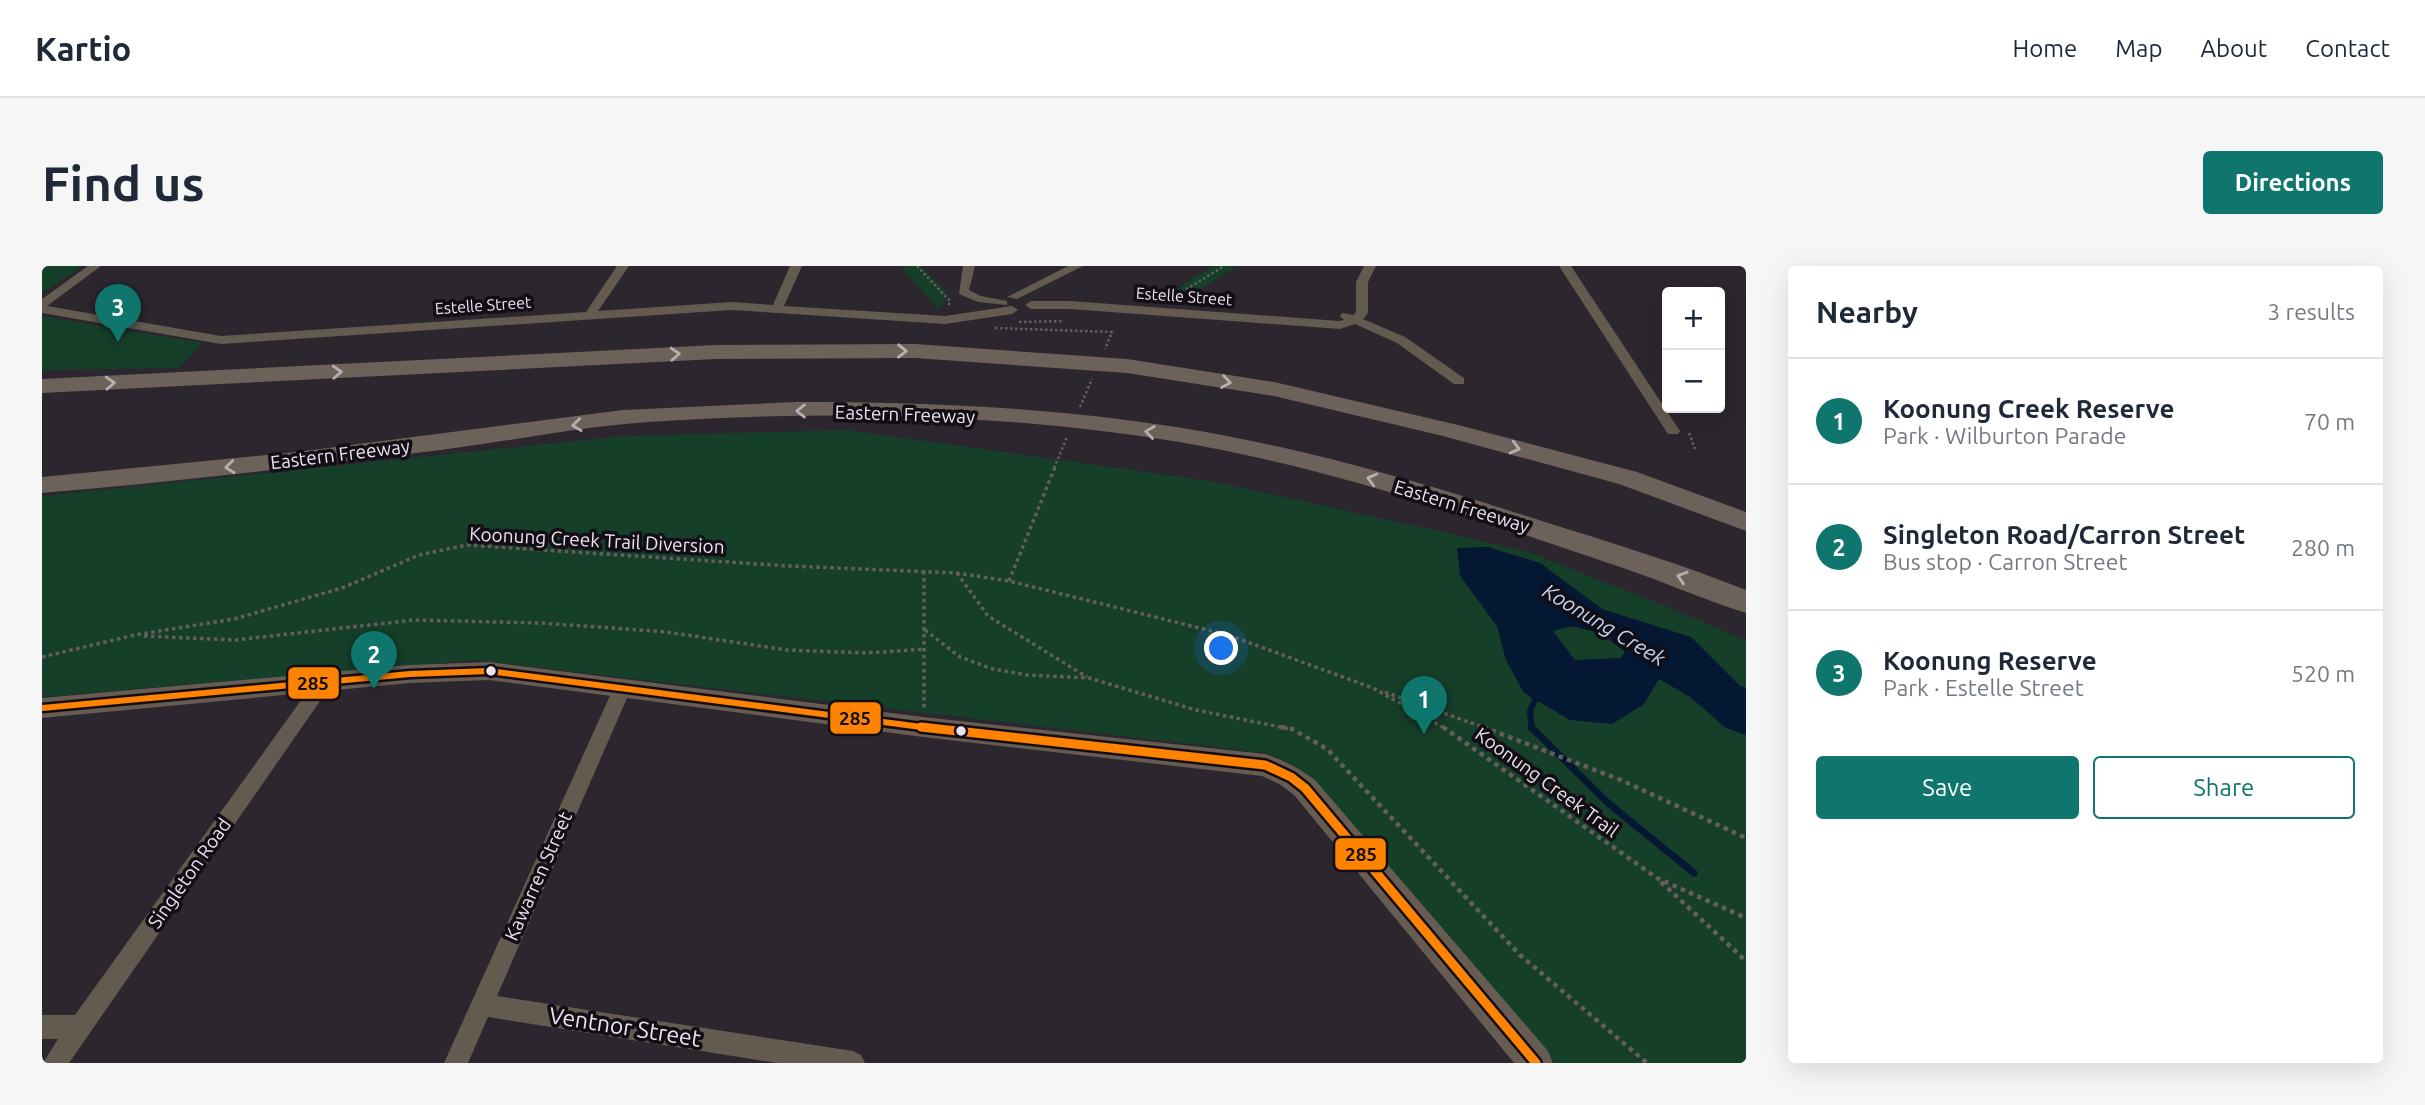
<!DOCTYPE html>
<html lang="en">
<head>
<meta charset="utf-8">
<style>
  :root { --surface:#fff; --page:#f6f6f7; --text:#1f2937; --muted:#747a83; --line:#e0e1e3; --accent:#0f766e }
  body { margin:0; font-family:Ubuntu,sans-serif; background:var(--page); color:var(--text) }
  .controls { position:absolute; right:21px; top:21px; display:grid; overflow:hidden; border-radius:7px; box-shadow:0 7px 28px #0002 }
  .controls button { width:63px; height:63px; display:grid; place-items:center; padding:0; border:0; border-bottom:2px solid var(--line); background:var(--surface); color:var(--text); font:35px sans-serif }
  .you { position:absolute; left:1180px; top:383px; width:24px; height:24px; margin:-18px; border:5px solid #fff; border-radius:50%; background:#1a73e8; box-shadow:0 0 0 10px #1a73e833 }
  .badge { display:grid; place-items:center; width:46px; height:46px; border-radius:50%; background:var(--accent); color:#fff; font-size:23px; font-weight:700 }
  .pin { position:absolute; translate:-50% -58px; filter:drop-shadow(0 2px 4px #0008) }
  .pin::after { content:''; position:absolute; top:37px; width:24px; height:21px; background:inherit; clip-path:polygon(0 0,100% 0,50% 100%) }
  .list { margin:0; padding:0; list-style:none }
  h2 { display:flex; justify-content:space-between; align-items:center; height:91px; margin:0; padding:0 28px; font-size:30px }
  h2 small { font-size:23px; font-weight:400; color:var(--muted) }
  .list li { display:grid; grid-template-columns:46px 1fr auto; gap:21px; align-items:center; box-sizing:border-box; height:126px; padding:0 28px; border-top:2px solid var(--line) }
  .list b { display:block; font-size:26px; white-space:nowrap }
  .list p { margin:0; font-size:23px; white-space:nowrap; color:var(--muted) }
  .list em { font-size:23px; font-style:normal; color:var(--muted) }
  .actions { display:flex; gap:14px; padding:21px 28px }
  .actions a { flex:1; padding:16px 0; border:2px solid var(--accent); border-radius:7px; text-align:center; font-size:24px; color:var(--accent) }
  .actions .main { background:var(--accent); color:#fff }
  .map { position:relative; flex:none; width:1704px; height:797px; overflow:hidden; border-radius:7px }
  header { display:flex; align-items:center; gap:42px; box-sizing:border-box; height:98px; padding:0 35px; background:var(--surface); border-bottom:2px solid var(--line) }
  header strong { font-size:33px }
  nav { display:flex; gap:38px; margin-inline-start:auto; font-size:24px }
  .intro { display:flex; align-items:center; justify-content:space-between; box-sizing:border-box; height:168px; padding:0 42px }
  h1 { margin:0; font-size:49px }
  .button { padding:18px 32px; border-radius:7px; background:var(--accent); color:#fff; font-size:24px; font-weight:700 }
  main { display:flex; gap:42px; padding:0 42px }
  aside { flex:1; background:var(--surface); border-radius:7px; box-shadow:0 7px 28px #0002 }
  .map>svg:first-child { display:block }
  .green { fill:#163f2a }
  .water { fill:#041733; fill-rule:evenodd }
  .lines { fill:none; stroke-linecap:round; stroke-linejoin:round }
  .stream-far1 { stroke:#041733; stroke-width:6 }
  .stream { stroke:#041733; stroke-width:7 }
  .path-far2 { stroke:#655e5c; stroke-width:2.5; stroke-dasharray:2.5 2.5; stroke-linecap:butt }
  .path-far1 { stroke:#655e5c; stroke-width:3.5; stroke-dasharray:3.5 3.5; stroke-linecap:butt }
  .path { stroke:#655e5c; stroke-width:4.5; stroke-dasharray:4.5 4.5; stroke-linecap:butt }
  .street { fill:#645b50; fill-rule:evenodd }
  .secondary { fill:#675c52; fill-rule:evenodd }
  .highway { fill:#6c6259; fill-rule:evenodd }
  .bus-1-far1-casing { stroke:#130e15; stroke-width:11 }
  .bus-1-casing { stroke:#130e15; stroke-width:14 }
  .bus-1-far1 { stroke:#ff8200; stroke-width:6 }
  .bus-1 { stroke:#ff8200; stroke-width:9 }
  .oneway { stroke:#b8afb2 }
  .bus-dot { fill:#eae2ed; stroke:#130e15; stroke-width:2.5 }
  .labels { text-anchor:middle; stroke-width:7; stroke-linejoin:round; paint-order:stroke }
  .far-street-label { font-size:16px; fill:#eae2ed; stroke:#130e15 }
  .street-label { font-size:19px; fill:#eae2ed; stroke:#130e15 }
  .water-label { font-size:21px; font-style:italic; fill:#bed4f0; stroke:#130e15 }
  .near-street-label { font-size:23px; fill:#eae2ed; stroke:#130e15 }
  .line-badge { stroke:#130e15; stroke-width:2.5 }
  .pale-badge-label { font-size:19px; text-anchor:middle; font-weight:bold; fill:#111 }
</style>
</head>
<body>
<header>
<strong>Kartio</strong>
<nav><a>Home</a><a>Map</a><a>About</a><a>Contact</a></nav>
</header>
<div class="intro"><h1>Find us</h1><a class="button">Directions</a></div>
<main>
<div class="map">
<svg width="1704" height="797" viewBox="0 0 1704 797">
  <rect width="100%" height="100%" fill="#2c262e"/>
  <g class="green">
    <path d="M0,0H40L0,27Z"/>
    <path d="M859,0H880L906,29L897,44Z"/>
    <path d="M1172,0H1195L1136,38L1119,37L1134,23Z"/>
    <path d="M0,50L160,77L137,102L0,104Z"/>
    <path d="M804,164L1168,215L1397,265L1486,286L1631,343L1704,375V797H1514L1280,523C1261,504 1242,492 1216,486L433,394L0,431V230L582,170Z"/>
  </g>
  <path class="water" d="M1446,281L1498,297L1560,343L1649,371L1698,420L1704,422V469L1684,462L1648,431L1617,413L1602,438L1570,458L1528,454L1482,427L1464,394L1455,360L1418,310L1415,282ZM1531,360L1560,368L1583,386L1579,392L1533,394L1511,365Z"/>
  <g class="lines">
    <path class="stream-far1" d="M1490,463L1488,445L1493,434"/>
    <path class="stream" d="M1489,461L1566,537L1652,607"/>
    <g class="path-far2">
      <path d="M875,0L908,35L906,41"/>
      <path d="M1127,34L1182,0"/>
      <path d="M977,56L1022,55"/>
      <path d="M953,62L1070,66L1063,83"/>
      <path d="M1038,141L1050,113"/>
      <path d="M1647,167L1653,183"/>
      <path d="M1012,202L1025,171"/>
    </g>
    <g class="path-far1">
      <path d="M882,305V443"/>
      <path d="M915,307L946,350L1045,411"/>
      <path d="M967,315L1013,201"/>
      <path d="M883,364L918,391L951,403L985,409L1047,412L1154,444L1248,463"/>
      <path d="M102,370L193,374L372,354L498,357L624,366L745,384L825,387L883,383"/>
      <path d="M0,391L93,369L192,353L300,322L377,289L425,279L747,300L915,307L967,315L1186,369L1331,422L1404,463"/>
      <path d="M1343,426L1446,463"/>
    </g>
    <g class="path">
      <path d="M1239,461L1250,463L1285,483L1478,689L1605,797"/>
      <path d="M1401,461L1615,612L1704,652"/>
      <path d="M1441,461L1579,514L1704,572"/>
      <path d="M1619,616L1704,695"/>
    </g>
    <g class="street">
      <path d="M46,0H59L5,40L179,70L544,46L575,0H587L556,45L690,36L731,39L748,0H760L742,40L903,50L970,40L976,44L970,48L903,58L690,44L179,78L0,47V33Z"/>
      <path d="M921,0H933L927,24L939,30L965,35V39L936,36L917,28Z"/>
      <path d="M1026,0H1041L975,33L965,31Z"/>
      <path d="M1322,0H1334L1326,16V47L1321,53L1363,71L1422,112V118H1412L1355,77L1313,58L1298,63L1028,43H989L983,39L989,35H1028L1297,55L1302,54L1298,50L1300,47L1312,49L1314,46V16Z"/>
      <path d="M1517,0H1529L1638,165L1636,168H1626Z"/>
      <path d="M281,410L287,412L290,417L287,422L27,797H1L16,773H0V749H33L275,412Z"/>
      <path d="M580,416L586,418L589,423L455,730L811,785L819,789L823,797H735L446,751L426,797H402L571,423L574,418Z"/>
    </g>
    <path class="secondary" d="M447,396L881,451L1223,488C1241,494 1257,502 1273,514L1506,785L1511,797H1472L1253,530L1239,519L1220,510L881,471L447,414L368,417L0,452V432L368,399Z"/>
    <g class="highway">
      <path d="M873,78L1085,93L1232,116L1416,159L1595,206L1704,246V265L1577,218L1401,170L1232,130L1085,107L873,92L674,93L0,127V113L674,79Z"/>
      <path d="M754,136C881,136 1008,141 1134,161C1260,181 1382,217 1503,256C1571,277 1638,298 1704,324V347C1663,334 1622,316 1581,302C1435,252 1289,202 1137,176C963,147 782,144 606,156C537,161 468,175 399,184C266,200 133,216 0,227V211L255,186L581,144Z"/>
    </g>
    <g class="bus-1-far1-casing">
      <path id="bus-1-far1" d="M0,442L368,408L447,405L895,463"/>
    </g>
    <g class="bus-1-casing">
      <path id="bus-1" d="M879,461L1223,499L1249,511L1263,522L1494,797"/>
    </g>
    <use href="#bus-1-far1" class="bus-1-far1"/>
    <use href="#bus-1" class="bus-1"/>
  </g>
  <defs><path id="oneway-chevron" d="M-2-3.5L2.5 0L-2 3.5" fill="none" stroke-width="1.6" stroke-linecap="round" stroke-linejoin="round" transform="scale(1.75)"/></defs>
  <g class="oneway">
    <use href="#oneway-chevron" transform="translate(860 85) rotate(1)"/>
    <use href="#oneway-chevron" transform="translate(633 88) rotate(-3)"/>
    <use href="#oneway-chevron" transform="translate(295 106) rotate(-3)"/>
    <use href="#oneway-chevron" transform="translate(1184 116) rotate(9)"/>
    <use href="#oneway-chevron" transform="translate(68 117) rotate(-3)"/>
    <use href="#oneway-chevron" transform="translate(759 145) rotate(180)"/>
    <use href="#oneway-chevron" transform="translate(535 159) rotate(173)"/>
    <use href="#oneway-chevron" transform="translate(1108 166) rotate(-172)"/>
    <use href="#oneway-chevron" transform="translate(1473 182) rotate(15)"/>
    <use href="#oneway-chevron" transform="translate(188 201) rotate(174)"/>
    <use href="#oneway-chevron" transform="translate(1330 213) rotate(-165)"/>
    <use href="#oneway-chevron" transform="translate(1640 311) rotate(-162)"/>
  </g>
  <g class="bus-dot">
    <circle cx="449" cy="405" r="6"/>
    <circle cx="919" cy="465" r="6"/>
  </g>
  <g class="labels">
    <g class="far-street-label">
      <text transform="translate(1142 30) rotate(4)" y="6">Estelle Street</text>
      <text transform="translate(441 39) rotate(-4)" y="6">Estelle Street</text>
    </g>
    <g class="street-label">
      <text transform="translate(863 148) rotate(2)" y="7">Eastern Freeway</text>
      <text transform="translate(298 188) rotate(-7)" y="7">Eastern Freeway</text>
      <text transform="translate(1420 240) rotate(17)" y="7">Eastern Freeway</text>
      <text transform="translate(555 274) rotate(3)" y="7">Koonung Creek Trail Diversion</text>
      <text transform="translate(1505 516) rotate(36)" y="7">Koonung Creek Trail</text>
      <text transform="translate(147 607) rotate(-55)" y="7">Singleton Road</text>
      <text transform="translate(496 610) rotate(-66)" y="7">Kawarren Street</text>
    </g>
    <g class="water-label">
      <text transform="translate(1562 359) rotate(31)" y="7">Koonung Creek</text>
    </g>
    <g class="near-street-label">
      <text transform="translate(583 761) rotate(9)" y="8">Ventnor Street</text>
    </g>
  </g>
  <g class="line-badge">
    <rect x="245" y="400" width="53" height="34" rx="7" fill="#ff8200"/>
    <rect x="787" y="435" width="53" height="34" rx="7" fill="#ff8200"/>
    <rect x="1292" y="571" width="53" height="34" rx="7" fill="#ff8200"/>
  </g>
  <g class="pale-badge-label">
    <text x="271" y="424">285</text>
    <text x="813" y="459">285</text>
    <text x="1319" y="595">285</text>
  </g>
</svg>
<div class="controls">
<button>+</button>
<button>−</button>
</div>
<div class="you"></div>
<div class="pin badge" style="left:1382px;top:468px">1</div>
<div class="pin badge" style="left:332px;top:423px">2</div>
<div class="pin badge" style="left:76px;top:76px">3</div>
</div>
<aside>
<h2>Nearby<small>3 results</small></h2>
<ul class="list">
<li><span class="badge">1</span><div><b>Koonung Creek Reserve</b><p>Park · Wilburton Parade</p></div><em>70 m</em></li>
<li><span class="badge">2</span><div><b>Singleton Road/Carron Street</b><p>Bus stop · Carron Street</p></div><em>280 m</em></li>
<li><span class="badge">3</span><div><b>Koonung Reserve</b><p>Park · Estelle Street</p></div><em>520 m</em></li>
</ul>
<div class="actions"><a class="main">Save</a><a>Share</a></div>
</aside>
</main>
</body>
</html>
